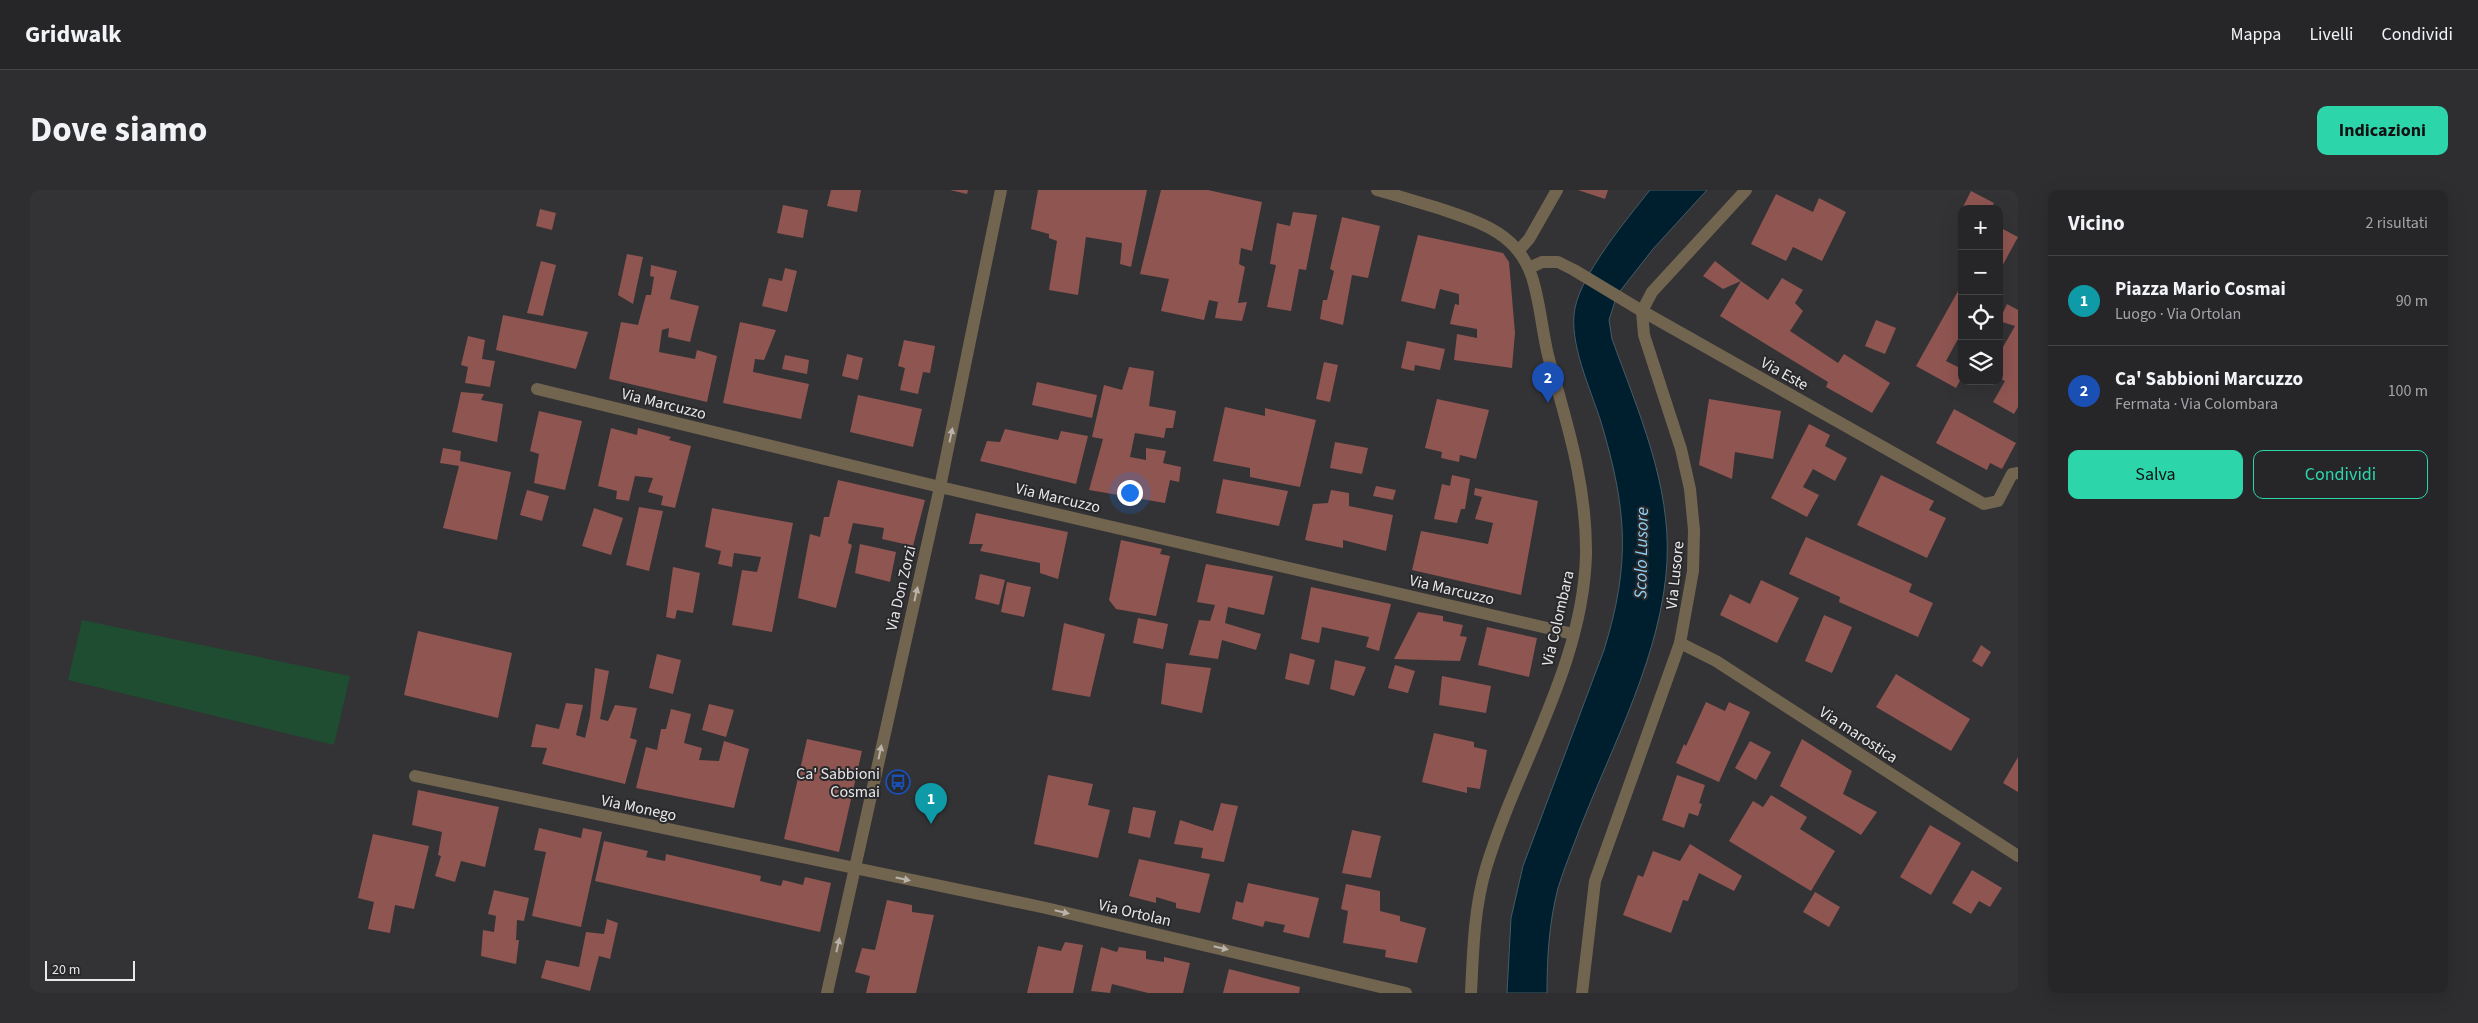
<!DOCTYPE html>
<html lang="it">
<head>
<meta charset="utf-8">
<style>
  :root { --surface:#262628; --page:#2e2e30; --text:#f1f3f6; --muted:#a4a5a8; --line:#424345; --accent:#2dd5ab }
  body { margin:0; font-family:"Source Sans 3",sans-serif; background:var(--page); color:var(--text) }
  .controls { position:absolute; right:15px; top:15px; display:grid; overflow:hidden; border-radius:10px; box-shadow:0 5px 20px #0002 }
  .controls button { width:45px; height:45px; display:grid; place-items:center; padding:0; border:0; border-bottom:1px solid var(--line); background:var(--surface); color:var(--text); font:25px sans-serif }
  .scale { position:absolute; left:15px; bottom:12px; width:90px; box-sizing:border-box; padding-left:5px; border:2px solid #e8e7e9; border-top:0; font-size:14px; line-height:18px; white-space:nowrap; color:#e8e7e9; -webkit-text-stroke:4px #29282b; paint-order:stroke }
  .you { position:absolute; left:1099px; top:302px; width:18px; height:18px; margin:-12px; border:4px solid #fff; border-radius:50%; background:#1a73e8; box-shadow:0 0 0 8px #1a73e833 }
  .badge { display:grid; place-items:center; width:32px; height:32px; border-radius:50%; background:var(--accent); color:#fff; font-size:16px; font-weight:700 }
  .pin { position:absolute; translate:-50% -41px; filter:drop-shadow(0 1px 2px #0008) }
  .pin::after { content:''; position:absolute; top:26px; width:18px; height:15px; background:inherit; clip-path:polygon(0 0,100% 0,50% 100%) }
  .list { margin:0; padding:0; list-style:none }
  h2 { display:flex; justify-content:space-between; align-items:center; height:65px; margin:0; padding:0 20px; font-size:21px }
  h2 small { font-size:16px; font-weight:400; color:var(--muted) }
  .list li { display:grid; grid-template-columns:32px 1fr auto; gap:15px; align-items:center; box-sizing:border-box; height:90px; padding:0 20px; border-top:1px solid var(--line) }
  .list b { display:block; font-size:19px; white-space:nowrap }
  .list p { margin:0; font-size:16px; white-space:nowrap; color:var(--muted) }
  .list em { font-size:16px; font-style:normal; color:var(--muted) }
  .actions { display:flex; gap:10px; padding:15px 20px }
  .actions a { flex:1; padding:11px 0; border:1px solid var(--accent); border-radius:10px; text-align:center; font-size:18px; color:var(--accent) }
  .actions .main { background:var(--accent); color:#111 }
  .icon { flex:none; width:28px; height:28px; fill:none; stroke:currentColor; stroke-width:2; stroke-linecap:round; stroke-linejoin:round }
  .map { position:relative; flex:none; width:1988px; height:803px; overflow:hidden; border-radius:10px }
  header { display:flex; align-items:center; gap:30px; box-sizing:border-box; height:70px; padding:0 25px; background:var(--surface); border-bottom:1px solid var(--line) }
  header strong { font-size:24px }
  nav { display:flex; gap:28px; margin-inline-start:auto; font-size:18px }
  .intro { display:flex; align-items:center; justify-content:space-between; box-sizing:border-box; height:120px; padding:0 30px }
  h1 { margin:0; font-size:35px }
  .button { padding:12px 22px; border-radius:10px; background:var(--accent); color:#111; font-size:18px; font-weight:700 }
  main { display:flex; gap:30px; padding:0 30px }
  aside { flex:1; background:var(--surface); border-radius:10px; box-shadow:0 5px 20px #0002 }
  .map>svg:first-child { display:block }
  .green { fill:#1f4d31 }
  .water { fill:#001f2e; stroke:#465b66 }
  .building { fill:#8f5551 }
  .lines { fill:none; stroke-linecap:round; stroke-linejoin:round }
  .service { stroke:#726550; stroke-width:12 }
  .minor { stroke:#726550; stroke-width:12 }
  .oneway { fill:#b9b3ac }
  .labels { text-anchor:middle; stroke-width:4; stroke-linejoin:round; paint-order:stroke }
  .street-label { font-size:16px; fill:#e8e7e9; stroke:#29282b }
  .poi-label { font-size:16px; fill:#e8e7e9; stroke:#29282b; text-anchor:end }
  .water-label { font-size:18px; font-style:italic; fill:#8ed2f7; stroke:#29282b }
</style>
</head>
<body>
<header>
<strong>Gridwalk</strong>
<nav><a>Mappa</a><a>Livelli</a><a>Condividi</a></nav>
</header>
<div class="intro"><h1>Dove siamo</h1><a class="button">Indicazioni</a></div>
<main>
<div class="map">
<svg width="1988" height="803" viewBox="0 0 1988 803">
  <rect width="100%" height="100%" fill="#333235"/>
  <path class="green" d="M52,430L320,486L304,555L38,490Z"/>
  <path class="water" d="M1620,0H1677L1623,59L1587,105L1579,130L1582,149C1608,221 1641,294 1637,372C1632,463 1583,554 1550,638C1543,657 1534,678 1528,698C1519,733 1517,767 1517,803H1477L1481,728L1493,676L1574,460C1601,373 1597,319 1571,232C1561,200 1538,152 1545,118C1552,83 1597,29 1620,0Z"/>
  <g class="building">
    <path d="M801,0H831L827,22L797,16Z"/>
    <path d="M920,0H938L937,4Z"/>
    <path d="M1008,0H1117L1101,77L1090,74L1092,53L1056,47L1048,105L1019,100L1027,51L1019,48V44L1001,39Z"/>
    <path d="M1131,0H1178L1232,12L1222,61L1211,58L1209,74L1215,77L1208,113L1217,112L1212,131L1185,128L1188,112L1179,110L1174,130L1131,121L1139,89L1110,84Z"/>
    <path d="M1548,0H1578L1575,9Z"/>
    <path d="M1941,1L1964,13L1961,19L1933,17Z"/>
    <path d="M1746,4L1783,22L1789,8L1816,22L1792,71L1763,57L1756,71L1721,54Z"/>
    <path d="M753,15L778,20L773,48L747,43Z"/>
    <path d="M510,19L526,23L522,40L506,36Z"/>
    <path d="M1263,22L1287,25L1276,80L1269,79L1261,121L1237,117L1246,75L1240,74L1247,33L1260,36Z"/>
    <path d="M1312,27L1350,36L1338,88L1322,85L1313,135L1290,129L1293,110H1297L1304,81L1300,79Z"/>
    <path d="M1969,37L1988,47L1969,82Z"/>
    <path d="M1388,45L1473,63L1479,72L1485,143L1482,178L1424,170L1427,144L1447,148V139L1420,134L1425,114L1429,115V104L1410,99L1405,119L1371,111Z"/>
    <path d="M597,64L613,67L603,114L588,105Z"/>
    <path d="M511,71L526,75L513,126L497,123Z"/>
    <path d="M1685,71L1711,91L1693,99L1673,86Z"/>
    <path d="M621,75L647,81L640,109L669,116L660,152L638,147L639,138L632,140L629,162L665,169L667,160L687,166L677,212L579,189L591,132L608,135L616,105H621L624,87L620,86Z"/>
    <path d="M755,78L767,81L757,122L732,116L739,88L752,91Z"/>
    <path d="M1752,88L1773,100L1765,113L1773,121L1760,141L1808,173L1814,164L1860,193L1842,223L1796,197L1798,192L1690,126L1711,91L1738,110Z"/>
    <path d="M1932,94V152L1928,149L1916,171L1932,179V187L1926,198L1886,176Z"/>
    <path d="M1977,114L1988,120V217L1984,224L1963,212L1975,191L1969,188V164L1985,136L1969,131Z"/>
    <path d="M473,125L558,142L546,179L466,160Z"/>
    <path d="M1846,130L1866,138L1855,164L1835,156Z"/>
    <path d="M710,132L746,140L734,170L725,169L723,182L779,194L771,229L693,213Z"/>
    <path d="M438,146L455,150L452,169L465,171L460,197L435,193L438,177L431,175Z"/>
    <path d="M874,150L905,156L900,183L893,182L888,204L870,200L875,178L868,176Z"/>
    <path d="M1377,151L1415,159L1410,180L1385,175L1384,181L1371,178Z"/>
    <path d="M817,164L833,168L828,190L812,186Z"/>
    <path d="M755,165L779,170L777,184L752,179Z"/>
    <path d="M1294,172L1308,175L1300,212L1286,209Z"/>
    <path d="M1099,177L1124,181L1119,216L1146,221L1143,238H1136L1134,248L1105,243L1100,267L1116,270V258L1136,261L1133,273L1151,277L1149,292L1140,290L1135,313L1059,300L1073,249L1062,247L1074,195L1092,200Z"/>
    <path d="M1007,192L1067,205L1062,228L1002,215Z"/>
    <path d="M431,202L454,204L451,210L473,214L467,252L422,242Z"/>
    <path d="M828,205L892,219L883,257L820,242Z"/>
    <path d="M1407,209L1459,220L1446,269L1430,265L1429,272L1411,268L1412,262L1395,258Z"/>
    <path d="M1679,209L1751,221L1743,269L1705,262L1702,289L1669,275Z"/>
    <path d="M1195,217L1235,226V218L1286,230L1270,297L1220,287V278L1183,271Z"/>
    <path d="M1924,219L1986,253L1972,279L1960,273L1957,280L1906,253Z"/>
    <path d="M509,221L552,231L535,300L504,293L509,264L500,261Z"/>
    <path d="M1779,234L1800,245L1795,256L1817,268L1805,291L1783,279L1773,297L1789,305L1777,327L1741,308Z"/>
    <path d="M581,238L607,245L608,238L641,247L639,250L661,256L645,318L631,315L633,306L618,302L623,288L605,286L599,311L586,309L587,301L568,296Z"/>
    <path d="M975,239L1028,250L1031,241L1058,246L1046,294L950,271L957,251L970,252Z"/>
    <path d="M1305,252L1338,258L1332,284L1300,278Z"/>
    <path d="M413,258L431,261L430,271L481,282L467,350L413,338L429,276L410,273Z"/>
    <path d="M1422,285L1440,289L1435,319H1431L1427,333L1404,329L1412,294L1420,296Z"/>
    <path d="M1851,285L1904,311L1899,320L1916,328L1897,368L1827,335Z"/>
    <path d="M1193,289L1258,301L1249,336L1186,323Z"/>
    <path d="M808,290L895,310L883,356L852,349L854,338L823,333L818,353L822,355L806,418L768,408L780,344L790,347L794,327H799Z"/>
    <path d="M1346,296L1366,300L1363,310L1343,306Z"/>
    <path d="M1445,298L1508,311L1491,405L1382,380L1391,341L1458,354L1463,333L1445,329L1452,307L1444,305Z"/>
    <path d="M497,300L519,306L512,331L490,325Z"/>
    <path d="M1301,300L1319,303V316L1363,325L1356,361L1313,350V358L1275,350L1283,314L1298,313Z"/>
    <path d="M609,317L633,321L619,381L596,375Z"/>
    <path d="M564,318L593,328L581,365L552,356Z"/>
    <path d="M682,318L763,333L742,442L702,435L712,380L727,382L731,367L704,363L702,377L688,374L691,361L675,357Z"/>
    <path d="M946,323L1038,342L1028,389L1010,383V373L950,361L953,354H939Z"/>
    <path d="M1776,347L1882,394L1879,402L1903,413L1888,447L1809,412L1810,407L1759,384Z"/>
    <path d="M1091,350L1132,359L1130,364L1140,366L1126,426L1086,419L1079,410Z"/>
    <path d="M830,354L866,362L860,392L825,383Z"/>
    <path d="M1176,374L1243,386L1234,425L1198,417L1195,433L1231,444L1226,460L1192,450L1188,469L1159,465L1169,430L1180,431L1185,415L1167,412Z"/>
    <path d="M643,377L670,383L663,423L647,420L645,429L636,427Z"/>
    <path d="M950,384L975,390L969,415L945,409Z"/>
    <path d="M1731,390L1769,408L1747,453L1690,425L1700,404L1720,414Z"/>
    <path d="M977,392L1001,397L994,427L971,422Z"/>
    <path d="M1281,397L1361,414L1349,461L1336,457L1339,447L1292,437L1289,453L1271,449Z"/>
    <path d="M1388,422L1413,426V431L1433,435L1430,446L1437,447L1430,471L1364,469Z"/>
    <path d="M1794,425L1822,437L1802,483L1775,471Z"/>
    <path d="M1108,428L1138,434L1133,459L1103,453Z"/>
    <path d="M1034,433L1075,444L1060,507L1022,500Z"/>
    <path d="M1457,437L1507,448L1499,487L1448,475Z"/>
    <path d="M388,441L482,463L468,528L374,505Z"/>
    <path d="M1951,455L1961,462L1952,477L1942,471Z"/>
    <path d="M1260,463L1285,470L1279,495L1255,489Z"/>
    <path d="M627,464L651,470L643,504L619,498Z"/>
    <path d="M1305,470L1336,477L1324,506L1300,499Z"/>
    <path d="M1136,473L1181,478L1172,523L1131,514Z"/>
    <path d="M1365,475L1385,481L1378,503L1358,498Z"/>
    <path d="M565,478L579,481L570,529L578,531L585,515L607,518L600,548L607,550L595,594L512,574L517,558L501,557L506,534L529,539L536,513L553,515L546,545L555,548L560,526Z"/>
    <path d="M1866,484L1940,529L1921,561L1846,517Z"/>
    <path d="M1412,486L1461,496L1456,523L1409,515Z"/>
    <path d="M1676,512L1695,521L1699,512L1720,522L1689,592L1646,573L1654,554L1656,556Z"/>
    <path d="M679,514L704,520L696,547L672,540Z"/>
    <path d="M641,519L661,524L654,553L672,558L669,570L689,571L694,551L719,559L704,618L606,598L616,557L627,560L631,539H636Z"/>
    <path d="M1404,543L1444,552V557L1457,560L1450,599L1437,597V603L1392,592Z"/>
    <path d="M777,549L832,561L809,662L754,649Z"/>
    <path d="M1772,549L1822,581L1813,604L1847,622L1831,645L1750,596Z"/>
    <path d="M1720,551L1741,562L1726,590L1705,578Z"/>
    <path d="M1988,567V602L1973,593Z"/>
    <path d="M1018,585L1063,594L1058,615L1080,620L1068,668L1004,654Z"/>
    <path d="M1647,585L1675,595L1669,613L1672,614L1668,626L1659,623L1654,638L1632,630Z"/>
    <path d="M388,600L469,617L455,677L431,671L425,692L405,686L411,666L408,665L412,642L382,635Z"/>
    <path d="M1741,605L1777,627L1770,639L1805,661L1781,701L1699,651L1723,611L1733,617Z"/>
    <path d="M1191,613L1208,616L1194,672L1171,668L1173,658L1144,654L1150,630L1183,641Z"/>
    <path d="M1103,617L1126,621L1120,648L1098,643Z"/>
    <path d="M1900,635L1931,653L1901,705L1870,687Z"/>
    <path d="M509,638L551,648L553,638L572,642L551,737L502,726L516,662L504,660Z"/>
    <path d="M1322,640L1351,646L1341,688L1312,683Z"/>
    <path d="M343,644L399,656L384,719L365,715L360,743L338,739L344,712L328,708Z"/>
    <path d="M574,651L618,661L616,667L635,671L636,664L731,686L730,691L751,696L753,690L773,695L775,687L801,693L790,742L565,691Z"/>
    <path d="M1660,654L1712,686L1704,701L1669,683L1658,711L1653,710L1641,743L1593,725L1608,685L1613,687L1623,661L1650,671Z"/>
    <path d="M1109,669L1180,684L1170,723L1146,718V713L1126,707V713L1099,706Z"/>
    <path d="M1942,680L1972,698L1960,717L1949,711L1941,724L1922,713Z"/>
    <path d="M1218,693L1289,708L1279,748L1253,742L1255,735L1235,731L1233,737L1202,729L1206,711L1213,713Z"/>
    <path d="M1316,694L1350,701V721L1370,726V731L1396,738L1387,773L1355,767L1356,760L1313,753L1318,721L1311,719Z"/>
    <path d="M464,700L499,708L494,731L487,730L486,750H489L486,774L451,766L453,740L464,742L466,726L458,724Z"/>
    <path d="M1785,702L1810,717L1799,737L1773,722Z"/>
    <path d="M857,710L882,715V722L904,725L886,803H836L840,786L825,782L832,758L845,760Z"/>
    <path d="M577,729L588,733L580,769L569,766L560,801L511,788L516,770L549,777L556,742L574,744Z"/>
    <path d="M1035,752L1053,755L1043,803H997L1008,756L1031,761Z"/>
    <path d="M1071,757L1087,762L1089,757L1116,761V769L1134,772V767L1160,773L1153,803H1118L1082,794L1080,803L1061,801Z"/>
    <path d="M1199,779L1270,797L1269,803H1193Z"/>
  </g>
  <g class="lines">
    <path class="service" d="M1489,60L1499,49L1527,0"/>
    <g class="minor">
      <path d="M1347,0C1369,6 1391,13 1414,20C1452,33 1488,44 1502,87C1511,115 1512,145 1520,173C1538,236 1557,298 1556,365C1553,476 1487,575 1456,678C1444,718 1443,762 1441,803"/>
      <path d="M1499,78L1512,72H1528L1544,80L1612,121L1954,314L1968,311L1982,284L1988,283"/>
      <path d="M507,199L910,297L1543,444"/>
      <path d="M1650,453L1686,471L1988,666"/>
      <path d="M385,586L1016,718L1376,803"/>
      <path d="M797,803L910,297L971,0"/>
      <path d="M1552,803L1565,691L1650,453L1663,381L1664,340L1660,299L1651,259L1614,145L1612,121L1622,102L1716,0"/>
    </g>
  </g>
  <defs><path id="oneway-solid" d="M-6-.8H1V-3.2L6.5 0L1 3.2V.8H-6Z" transform="scale(1.25)"/></defs>
  <g class="oneway">
    <use href="#oneway-solid" transform="translate(921 245) rotate(-78)"/>
    <use href="#oneway-solid" transform="translate(886 404) rotate(-77)"/>
    <use href="#oneway-solid" transform="translate(850 562) rotate(-78)"/>
    <use href="#oneway-solid" transform="translate(873 689) rotate(12)"/>
    <use href="#oneway-solid" transform="translate(1032 722) rotate(13)"/>
    <use href="#oneway-solid" transform="translate(808 755) rotate(-77)"/>
    <use href="#oneway-solid" transform="translate(1191 758) rotate(13)"/>
  </g>
  <defs>
    <g id="bus-ring" transform="scale(1.25)"><circle r="9.5" fill="#29282b" stroke="#1a4fb4" stroke-width="1.5"/><path d="M-5-6H5V4H4V6H2V4H-2V6H-4V4H-5ZM-3.5-4V0h7V-4ZM-3.5 1.2v1.5H-2V1.2ZM2 1.2v1.5H3.5V1.2Z" fill="#1a4fb4"/></g>
  </defs>
  <g fill-rule="evenodd">
    <use href="#bus-ring" x="868" y="592"/>
  </g>
  <g class="labels">
    <g class="street-label">
      <text transform="translate(1755 183) rotate(29)" y="6">Via Este</text>
      <text transform="translate(634 213) rotate(14)" y="6">Via Marcuzzo</text>
      <text transform="translate(1028 307) rotate(13)" y="6">Via Marcuzzo</text>
      <text transform="translate(1644 385) rotate(-84)" y="6">Via Lusore</text>
      <text transform="translate(870 398) rotate(-77)" y="6">Via Don Zorzi</text>
      <text transform="translate(1422 399) rotate(13)" y="6">Via Marcuzzo</text>
      <text transform="translate(1527 428) rotate(-77)" y="6">Via Colombara</text>
      <text transform="translate(1829 544) rotate(33)" y="6">Via marostica</text>
      <text transform="translate(609 617) rotate(12)" y="6">Via Monego</text>
      <text transform="translate(1105 722) rotate(13)" y="6">Via Ortolan</text>
    </g>
    <g class="poi-label">
      <text x="850" y="589">Ca' Sabbioni<tspan x="850" dy="18">Cosmai</tspan></text>
    </g>
    <g class="water-label">
      <text transform="translate(1611 363) rotate(-89)" y="6">Scolo Lusore</text>
    </g>
  </g>
</svg>
<div class="controls">
<button>+</button>
<button>−</button>
<button><svg class="icon" aria-label="locate" viewBox="0 0 24 24"><circle cx="12" cy="12" r="6"/><path d="M12 2v4M12 18v4M2 12h4M18 12h4"/></svg></button>
<button><svg class="icon" aria-label="layers" viewBox="0 0 24 24"><path d="M12 4l9 5-9 5-9-5zM3 14l9 5 9-5"/></svg></button>
</div>
<div class="scale">20 m</div>
<div class="you"></div>
<div class="pin badge" style="left:901px;top:634px;background:#0f9aa8">1</div>
<div class="pin badge" style="left:1518px;top:213px;background:#1a4fb4">2</div>
</div>
<aside>
<h2>Vicino<small>2 risultati</small></h2>
<ul class="list">
<li><span class="badge" style="background:#0f9aa8">1</span><div><b>Piazza Mario Cosmai</b><p>Luogo · Via Ortolan</p></div><em>90 m</em></li>
<li><span class="badge" style="background:#1a4fb4">2</span><div><b>Ca' Sabbioni Marcuzzo</b><p>Fermata · Via Colombara</p></div><em>100 m</em></li>
</ul>
<div class="actions"><a class="main">Salva</a><a>Condividi</a></div>
</aside>
</main>
</body>
</html>
